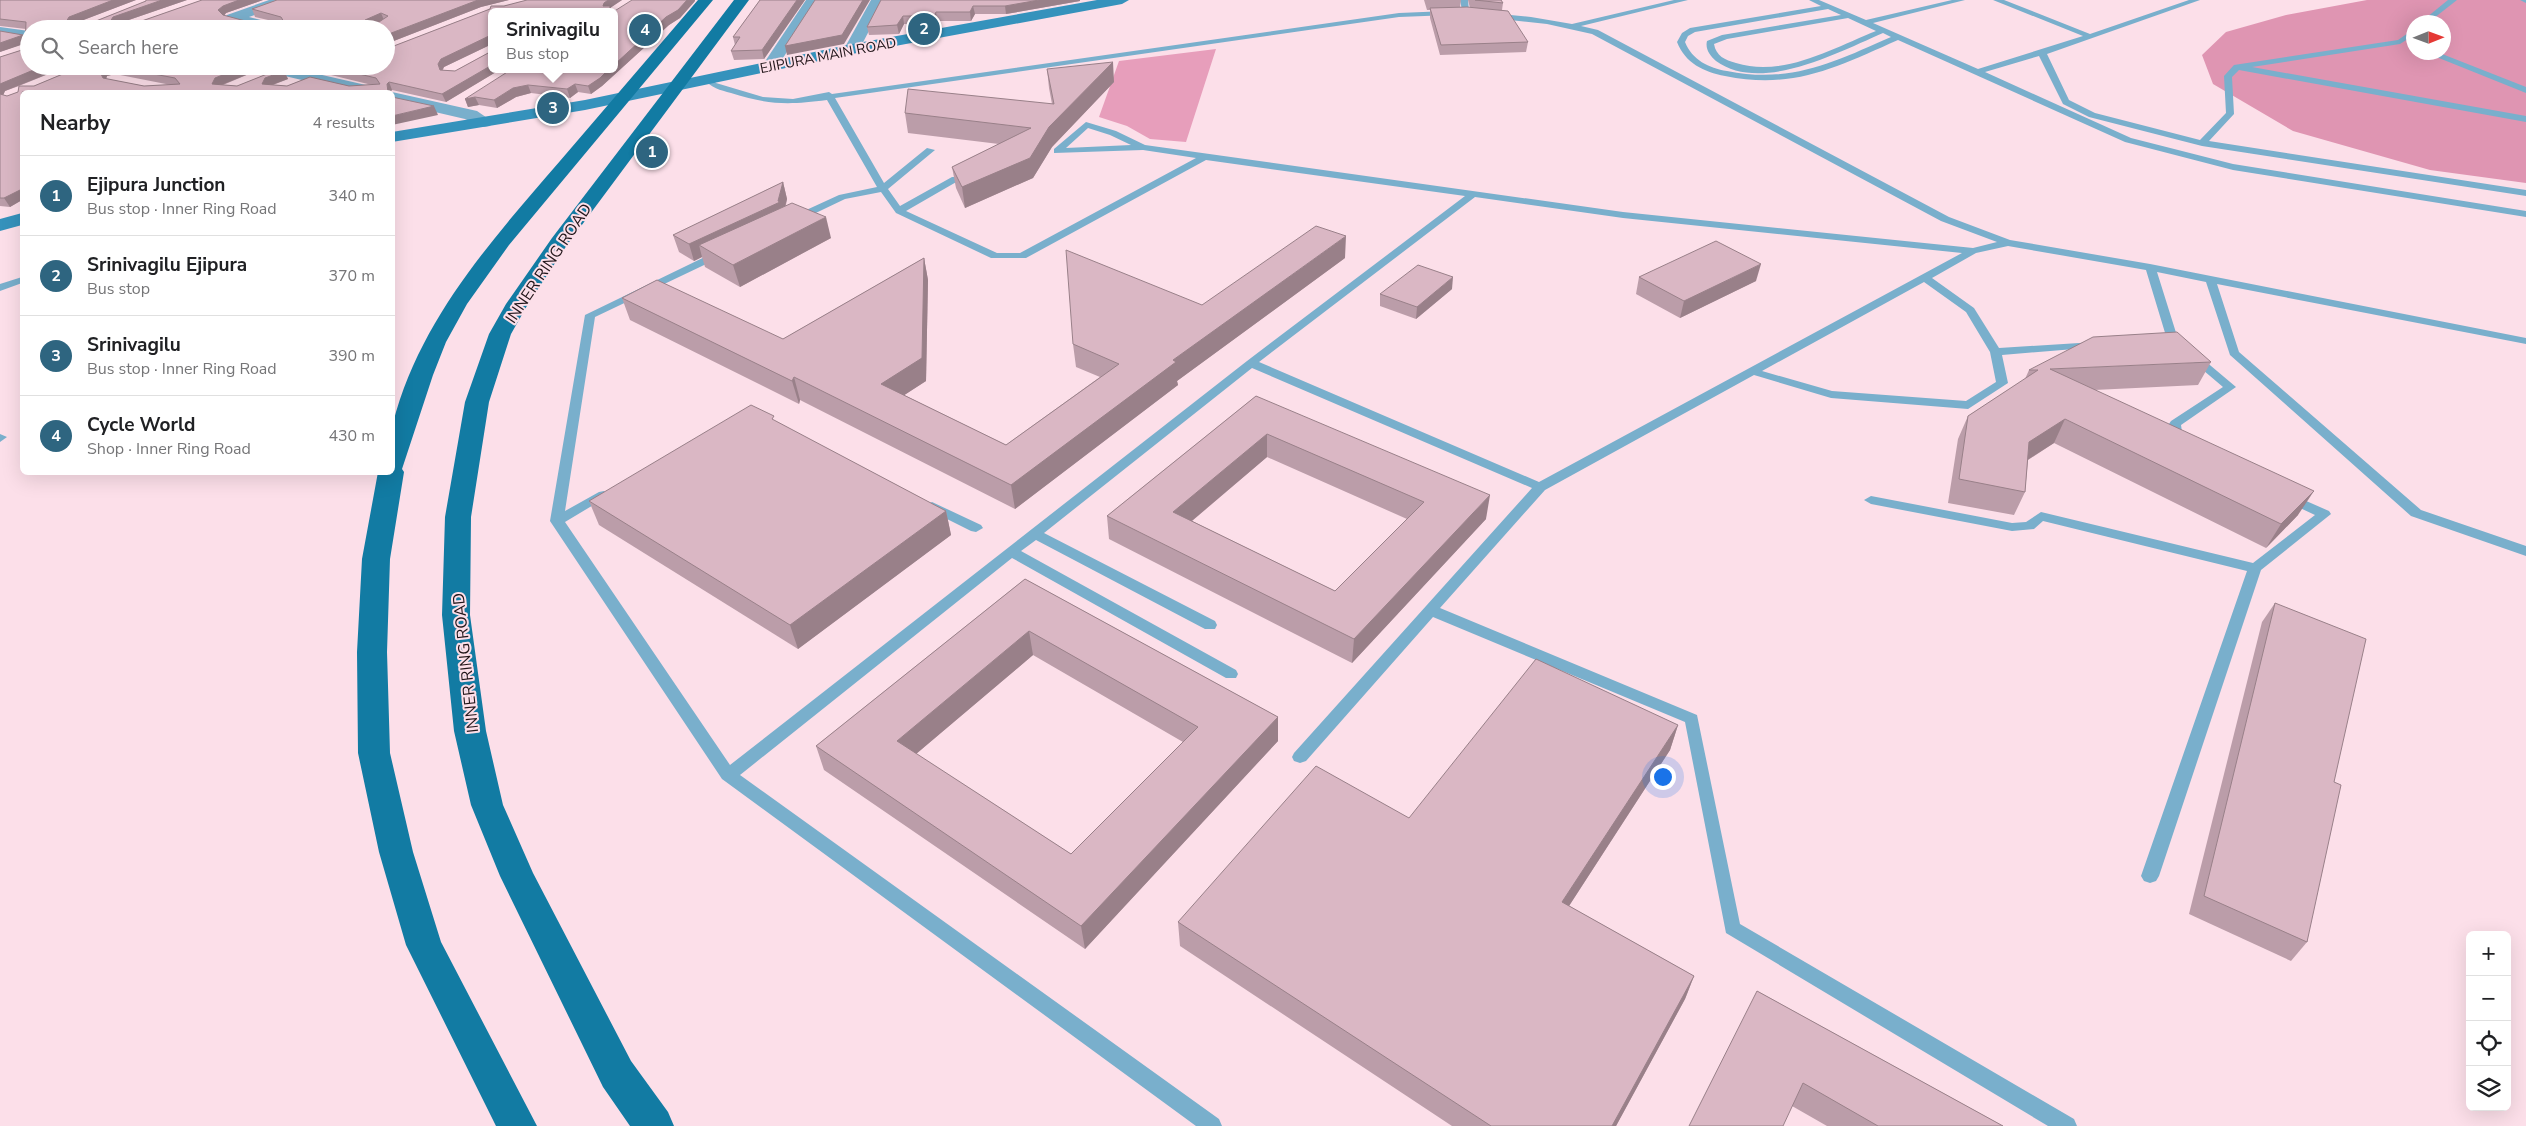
<!DOCTYPE html>
<html lang="en">
<head>
<meta charset="utf-8">
<style>
  :root { --surface:#fff; --page:#f2f2f2; --text:#202124; --muted:#757577; --line:#e0e0e0; --accent:#2e6580 }
  body { margin:0; font-family:"Nunito Sans",sans-serif; background:var(--page); color:var(--text) }
  .controls { position:absolute; right:15px; bottom:15px; display:grid; overflow:hidden; border-radius:8px; box-shadow:0 5px 20px #0002 }
  .controls button { width:45px; height:45px; display:grid; place-items:center; padding:0; border:0; border-bottom:1px solid var(--line); background:var(--surface); color:var(--text); font:25px sans-serif }
  .compass { position:absolute; left:2406px; top:15px; width:45px; height:45px; border-radius:50%; background:var(--surface); box-shadow:0 5px 20px #0002; rotate:89deg }
  .you { position:absolute; left:1662px; top:776px; width:18px; height:18px; margin:-12px; border:4px solid #fff; border-radius:50%; background:#1a73e8; box-shadow:0 0 0 8px #1a73e833 }
  .badge { display:grid; place-items:center; width:32px; height:32px; border-radius:50%; background:var(--accent); color:#fff; font-size:16px; font-weight:700 }
  .pin { position:absolute; translate:-50% -50%; border:2px solid #fff; box-shadow:0 1px 5px #0006 }
  .popup { position:absolute; left:488px; top:8px; width:130px; height:65px; box-sizing:border-box; display:grid; place-content:center; border-radius:8px; background:var(--surface); filter:drop-shadow(0 1px 4px #0005); font-size:16px; white-space:nowrap; color:var(--muted) }
  .popup b { font-size:19px; color:var(--text) }
  .popup::after { content:''; position:absolute; left:50%; top:100%; margin-left:-10px; border:10px solid transparent; border-top-color:var(--surface) }
  .list { margin:0; padding:0; list-style:none }
  h2 { display:flex; justify-content:space-between; align-items:center; height:65px; margin:0; padding:0 20px; font-size:21px }
  h2 small { font-size:16px; font-weight:400; color:var(--muted) }
  .list li { display:grid; grid-template-columns:32px 1fr auto; gap:15px; align-items:center; box-sizing:border-box; height:80px; padding:0 20px; border-top:1px solid var(--line) }
  .list b { display:block; font-size:19px; white-space:nowrap }
  .list p { margin:0; font-size:16px; white-space:nowrap; color:var(--muted) }
  .list em { font-size:16px; font-style:normal; color:var(--muted) }
  .icon { flex:none; width:28px; height:28px; fill:none; stroke:currentColor; stroke-width:2; stroke-linecap:round; stroke-linejoin:round }
  .map { position:relative; flex:none; width:2526px; height:1126px; overflow:hidden }
  .search { position:absolute; background:var(--surface); box-shadow:0 5px 20px #0002; left:20px; top:20px; width:375px; height:55px; display:flex; align-items:center; gap:12px; box-sizing:border-box; padding:0 18px; border-radius:28px; color:var(--muted); font-size:19px }
  .panel { position:absolute; background:var(--surface); box-shadow:0 5px 20px #0002; left:20px; top:90px; width:375px; height:385px; border-radius:8px }
  .map>svg:first-child { display:block }
  .green { fill:#e79ebb }
  .forest { fill:#df95b2; fill-rule:evenodd }
  .lines { fill:none; stroke-linecap:round; stroke-linejoin:round }
  .lane { fill:#79afcc; fill-rule:evenodd }
  .street { fill:#79afcc; fill-rule:evenodd }
  .secondary { fill:#3592bc; fill-rule:evenodd }
  .primary { fill:#127ba3; fill-rule:evenodd }
  .wall { fill:#bb9da9; fill-rule:evenodd }
  .shaded-wall { fill:#998089 }
  .building { fill:#dab7c4; stroke:#998089; fill-rule:evenodd }
  .labels { text-anchor:middle; stroke-width:4; stroke-linejoin:round; paint-order:stroke }
  .far-street-label { font-size:14px; fill:#211519; stroke:#fcdfe9 }
  .street-label { font-size:16px; fill:#211519; stroke:#fcdfe9 }
</style>
</head>
<body>
<div class="map">
<svg width="2526" height="1126" viewBox="0 0 2526 1126">
  <rect width="100%" height="100%" fill="#fcdfe9"/>
  <path class="green" d="M1216,49L1186,142L1150,139L1127,126L1099,117L1119,61Z"/>
  <path class="forest" d="M2367,0H2526V183L2430,170L2293,131L2213,84L2202,55L2226,32L2286,15ZM2414,22H2444V52H2414Z"/>
  <g class="lines">
    <g class="lane">
      <path d="M1460,0H1468L1469,11L1531,17L1572,24L1674,0H1688L1581,26L1598,30L1949,217L2010,240L2150,264L2526,338V344L2217,284L2239,352L2421,510L2526,546V556L2411,516L2230,355L2206,282L2157,272L2178,339L2176,341L2161,343L2155,340L2166,336L2146,270L2008,246L1976,253L1932,278L1974,308L1999,348L2095,342L2101,345L2099,347L2002,355L2008,383L1968,409L1831,398L1754,375L1545,490L1440,608L1697,715L1740,924L2074,1119L2077,1126H2048L1726,933L1685,722L1433,617L1306,761L1300,763L1294,761L1292,757L1294,753L1532,488L1252,368L1044,533L1215,621L1217,625L1215,629H1205L1036,540L1021,551L1236,670L1238,674L1236,678H1226L1012,558L740,775L1219,1119L1222,1126H1196L722,779L550,521L585,315L715,252H723V256L595,317L565,511L599,492L604,491L610,495L565,522L730,765L1247,361L1465,196L1206,160L1026,258H991L896,213L881,192L845,199L799,221H791V217L839,195L877,187L827,100C788,105 769,105 731,93C720,90 711,88 704,79L708,76L716,83L763,97L793,99L829,92L832,94L1399,13L1447,11H1450V15L1399,17L835,98L884,183L927,148L935,150L888,189L900,206L952,177H958V181L906,211L997,253H1020L1196,158L1143,150L1054,153V149L1086,122L1116,131L1145,145L1623,212L1973,248L1997,242L1941,221L1592,34L1547,24L1463,15ZM1088,128L1110,135L1131,145L1066,148ZM1475,197L1623,218L1962,253L1539,482L1259,362ZM1924,282L1966,312L1990,352L1996,382L1966,401L1832,391L1762,371Z"/>
      <path d="M1809,0H1819L1866,20L1952,0H1965L1873,23L1978,69L2083,36L1993,0H2004L2090,34L2189,0H2200L2047,54L2069,100L2095,113L2200,140L2226,113L2224,76L2234,65L2398,40L2414,29V35L2400,44L2252,67L2526,116V122L2239,70L2232,77L2234,114L2209,141L2526,190V196L2202,146L2089,117L2063,104L2039,56L1985,72L2131,138L2233,164L2526,211V217L2233,170L2125,142L1898,40C1837,67 1794,90 1725,76C1704,72 1685,63 1677,42L1682,33L1690,28L1821,6ZM1828,9L1841,15L1722,35L1707,41C1705,49 1710,56 1716,61C1761,94 1839,52 1883,33L1891,37C1834,62 1791,84 1727,71C1709,68 1692,60 1685,42L1688,36L1695,32ZM1848,18L1876,31C1833,48 1783,78 1736,63C1725,60 1716,56 1714,44L1727,39Z"/>
      <path d="M2448,0H2457L2429,22H2421Z"/>
      <path d="M2520,0H2526V3Z"/>
      <path d="M2424,52H2437L2526,87V93Z"/>
      <path d="M22,277V283L0,291V284Z"/>
      <path d="M2194,354L2198,355L2236,387L2181,425L2184,445L2178,449L2172,445L2169,424L2171,421L2223,387L2190,359V355Z"/>
      <path d="M0,434L7,437L0,442Z"/>
      <path d="M2288,493L2329,511L2331,514L2261,570L2159,876L2156,881L2150,883L2144,881L2141,876L2247,571L2043,521L2034,529L2012,531L1871,504L1864,500L1871,496L2012,523L2026,522L2041,512L2253,563L2315,515L2283,500L2281,497Z"/>
      <path d="M932,502L981,525L983,528L976,532L971,531L927,509L925,506Z"/>
    </g>
    <g class="street">
      <path d="M269,0H290L288,3L249,17L284,26L286,29H257L227,21L224,18L227,15Z"/>
      <path d="M806,0H820L776,69H764L762,66Z"/>
      <path d="M871,0H885L858,52H846L844,49Z"/>
      <path d="M0,27L29,31V41L0,37Z"/>
      <path d="M253,66H283L379,88L382,92H353L255,69Z"/>
      <path d="M389,92H392L477,111L493,122L490,126L484,127L465,119L392,102V92Z"/>
    </g>
    <g class="secondary">
      <path d="M1097,0H1129L1122,4L852,54L585,110L392,142V132L585,100L852,44Z"/>
      <path d="M22,213V225L0,231V219Z"/>
    </g>
    <g class="primary">
      <path d="M698,0H713L509,245L467,304L446,342L433,375L402,469L404,472L390,559L387,652L390,753L413,852L441,942L537,1126H496L406,945L379,852L358,753L357,652L362,559L378,472H392C392,457 389,438 393,423C420,319 492,240 560,161C606,107 652,54 698,0Z"/>
      <path d="M734,0H749L567,245L528,304L511,334L489,402L471,517L470,615L486,731L503,805L533,873L631,1061L668,1112L674,1126H630L603,1087L500,876L471,805L454,731L442,615L445,517L465,402L489,334L506,304L552,238Z"/>
    </g>
  </g>
  <g class="wall">
    <path d="M0,0H136L78,22L91,23L146,1V0H187L123,22L136,23L202,0H263L226,13L224,16L253,23H281L255,17L252,9L277,0H509L481,7L386,44V29H29V66H68L19,86H34L82,66H254L256,71L223,85L237,86L277,70L284,71L288,79L273,85L287,86L310,77L349,86L372,85L294,66H386V49L490,9L491,6H504L527,0H622L610,8L611,12H492V69H501L446,102L392,90L390,92H22V200L10,207L0,206V57L25,49V43L0,52V31L23,35L25,39L26,29L0,26ZM490,45V52L455,71L443,70L444,67ZM115,74L171,85L144,86L106,79L107,76ZM19,86L18,92L7,96L3,95L5,91Z"/>
    <path d="M760,0H805L764,59L734,60L731,51L735,45L733,37Z"/>
    <path d="M881,0L1080,1L1006,14H975L971,21H937L935,25L904,24L899,34L869,35L867,27Z"/>
    <path d="M1424,0H1461L1460,7L1470,8L1468,0H1501L1503,3L1502,10L1528,42L1526,52L1440,55L1430,18V10H1427Z"/>
    <path d="M695,1L680,18L669,25L602,86L591,94L578,92L570,98L531,93L516,97L497,108L479,105L468,107L465,99Z"/>
    <path d="M1047,69L1114,82L1052,147L1033,178L965,208L956,188L952,167L999,144L908,133L905,113L1052,104L1049,88Z"/>
    <path d="M783,182L787,199L786,205L831,238L740,287L705,267L702,257L694,261L679,252L673,235Z"/>
    <path d="M924,258L928,280L926,381L904,395L1006,445L1100,377L1076,367L1073,344L1202,305L1345,258L1177,381L1178,385L1015,509L800,400L799,404L630,320L622,298L783,339Z"/>
    <path d="M1639,277L1756,281L1680,318L1636,294Z"/>
    <path d="M1452,289L1416,319L1380,306V294Z"/>
    <path d="M2211,362L2198,385L2094,390L2298,515L2266,548L2054,443L2028,460L2025,492L2014,515L1948,503L1958,439L1968,416L2025,379L2029,370Z"/>
    <path d="M1256,396L1486,519L1352,663L1109,539L1107,516ZM1267,457L1407,519L1335,591L1192,521Z"/>
    <path d="M775,421L946,511L951,535L798,649L599,525L589,501Z"/>
    <path d="M1025,579L1278,717V741L1085,949L824,770L816,746ZM1033,655L1183,742L1071,854L916,754Z"/>
    <path d="M2275,603L2334,782L2307,942L2291,961L2189,914L2262,622Z"/>
    <path d="M1678,725L1670,750L1569,906L1694,976L1685,999L1616,1126H1452L1180,946L1178,922L1409,818Z"/>
    <path d="M1757,991L2003,1126H1827L1792,1106Z"/>
  </g>
  <g class="shaded-wall">
    <path d="M113,0H136L73,24L66,22L69,17Z"/>
    <path d="M162,0H187L117,24L110,22L113,17Z"/>
    <path d="M239,0H263L226,13L222,18L218,10L223,6Z"/>
    <path d="M478,0H509L481,7L386,44V35Z"/>
    <path d="M608,0H622L610,8L611,12H606L603,6L604,3Z"/>
    <path d="M687,0H695V1L680,18L669,25L602,86L591,94L588,86L609,69H614V65L666,17Z"/>
    <path d="M797,0H805L764,59L762,50Z"/>
    <path d="M863,0H870L844,44L787,55L785,46Z"/>
    <path d="M1039,0H1080V1L1006,14L1005,6Z"/>
    <path d="M973,6L975,14L971,21L970,12Z"/>
    <path d="M936,12L937,21L935,25L934,16Z"/>
    <path d="M381,13L384,20L368,29L364,22L365,20Z"/>
    <path d="M903,16L904,24L899,34L897,25Z"/>
    <path d="M23,35L27,43L0,52V43Z"/>
    <path d="M489,36L492,44L444,67L441,72L438,64L441,59Z"/>
    <path d="M1113,62L1114,82L1052,147L1033,178L965,208L962,187L1049,127Z"/>
    <path d="M492,65V69H501L446,102L442,94Z"/>
    <path d="M43,66H68L5,91L2,98L0,96V83Z"/>
    <path d="M111,66L115,74L107,76L105,82L101,74L103,68Z"/>
    <path d="M245,66H254L256,71L219,86L212,84L215,78Z"/>
    <path d="M284,71L288,79L269,86L262,84L265,78Z"/>
    <path d="M389,82L392,90L390,92H388L387,84Z"/>
    <path d="M575,84L578,92L570,98L567,89Z"/>
    <path d="M528,85L531,93L516,97L497,108L494,100L513,88Z"/>
    <path d="M475,97L479,105L468,107L465,99Z"/>
    <path d="M434,106L438,115L392,125V116Z"/>
    <path d="M783,182L787,199L783,214L699,245L702,257L694,261L689,244L778,201Z"/>
    <path d="M22,189V200L10,207L4,198Z"/>
    <path d="M826,217L831,238L740,287L733,265Z"/>
    <path d="M1346,236L1345,258L1177,381L1178,385L1015,509L1011,485L1173,360Z"/>
    <path d="M924,258L928,280L926,381L886,407L881,384Z"/>
    <path d="M1761,264L1756,281L1680,318L1684,301Z"/>
    <path d="M1453,277L1452,289L1416,319L1417,307Z"/>
    <path d="M794,377L800,400L799,404L792,381Z"/>
    <path d="M2065,419L2054,443L2018,466L2029,442Z"/>
    <path d="M1267,434V457L1174,536L1173,512Z"/>
    <path d="M2314,491L2298,515L2266,548L2281,524Z"/>
    <path d="M1490,495L1486,519L1352,663L1354,639Z"/>
    <path d="M946,511L951,535L798,649L790,625Z"/>
    <path d="M1029,631L1033,655L903,765L897,741Z"/>
    <path d="M1278,717V741L1085,949L1081,926Z"/>
    <path d="M1678,725L1670,750L1556,926L1562,902Z"/>
    <path d="M1694,976L1685,999L1616,1126H1612Z"/>
  </g>
  <g class="building">
    <path d="M0,0H113L69,17L66,22L91,23L146,1V0H162L113,17L110,22L136,23L202,0H239L223,6L218,10L223,15L253,23H282L284,22L281,17L252,9L277,0H478L386,35V29H29V66H43L0,84V57L25,49L26,22L0,19ZM381,13L388,16L379,22H364L365,20Z"/>
    <path d="M527,0H608L604,3L603,6H610V12H611H492V65L442,94L389,82L387,84L388,92H22V189L4,198H0V94L7,96L18,92L19,86H34L82,66H111L103,68L101,74L103,78L144,86L180,84L175,78L111,66H245L215,78L212,84L237,86L277,70L284,71L265,78L262,84L287,86L310,77L349,86L380,84L376,78L325,66H386V49L490,9L491,6H504ZM489,36L490,52L455,71L440,70L438,64L441,59Z"/>
    <path d="M632,0H687L678,10L666,17L614,65V12H613Z"/>
    <path d="M760,0H797L762,50L731,51L740,37H733Z"/>
    <path d="M815,0H863L842,35L785,46Z"/>
    <path d="M881,0H1039L1005,6H973L970,12H936L934,16H903L897,25L867,27Z"/>
    <path d="M1475,0H1501L1503,3Z"/>
    <path d="M1467,7L1508,11L1528,42L1441,45L1430,8Z"/>
    <path d="M0,31L23,35L0,43Z"/>
    <path d="M1113,62L1049,127L1030,158L962,187L952,167L1031,128L905,113L908,89L1054,104L1047,69Z"/>
    <path d="M512,69H609L600,78L588,86L575,84L567,89L528,85L513,88L494,100L475,97L465,99Z"/>
    <path d="M392,97L434,106L392,116Z"/>
    <path d="M783,182L778,201L780,202L689,244L673,235Z"/>
    <path d="M792,203L826,217L733,265L699,245Z"/>
    <path d="M1316,226L1346,236L1173,360L1176,362L1011,485L794,377L792,381L622,298L657,280L783,339L924,258L922,358L881,384L1006,445L1119,364L1073,344L1066,250L1202,305Z"/>
    <path d="M1716,241L1761,264L1684,301L1639,277Z"/>
    <path d="M1418,265L1453,277L1417,307L1380,294Z"/>
    <path d="M2177,332L2211,362L2050,369L2314,491L2281,524L2065,419L2029,442L2025,492L1959,479L1968,416L2038,370H2029L2093,337Z"/>
    <path d="M1256,396L1490,495L1354,639L1107,516ZM1267,434L1424,502L1335,591L1173,512Z"/>
    <path d="M751,405L774,416L772,419L946,511L790,625L589,501Z"/>
    <path d="M1025,579L1278,717L1081,926L816,746ZM1029,631L1198,727L1071,854L897,741Z"/>
    <path d="M2275,603L2366,639L2334,782L2341,785L2307,942L2204,896Z"/>
    <path d="M1536,659L1678,725L1562,902L1694,976L1612,1126H1491L1178,922L1316,766L1409,818Z"/>
    <path d="M1757,991L2003,1126H1878L1803,1083L1783,1126H1689Z"/>
  </g>
  <g class="labels">
    <g class="far-street-label">
      <text transform="translate(828 55) rotate(-11)" y="5">EJIPURA MAIN ROAD</text>
    </g>
    <g class="street-label">
      <text transform="translate(548 263) rotate(-56)" y="6">INNER RING ROAD</text>
      <text transform="translate(465 663) rotate(-96)" y="6">INNER RING ROAD</text>
    </g>
  </g>
</svg>
<div class="controls">
<button>+</button>
<button>−</button>
<button><svg class="icon" aria-label="locate" viewBox="0 0 24 24"><circle cx="12" cy="12" r="6"/><path d="M12 2v4M12 18v4M2 12h4M18 12h4"/></svg></button>
<button><svg class="icon" aria-label="layers" viewBox="0 0 24 24"><path d="M12 4l9 5-9 5-9-5zM3 14l9 5 9-5"/></svg></button>
</div>
<svg class="compass" viewBox="-18 -18 36 36"><path d="M0-13l5 13h-10z" fill="#e53935"/><path d="M0 13l5-13h-10z" fill="#757577"/></svg>
<div class="you"></div>
<div class="pin badge" style="left:652px;top:152px">1</div>
<div class="pin badge" style="left:924px;top:29px">2</div>
<div class="pin badge" style="left:553px;top:108px">3</div>
<div class="popup"><b>Srinivagilu</b>Bus stop</div>
<div class="pin badge" style="left:645px;top:30px">4</div>
<div class="search"><svg class="icon" aria-label="search" viewBox="0 0 24 24"><circle cx="10" cy="10" r="6"/><path d="M15 15l6 6"/></svg>Search here</div>
<section class="panel">
<h2>Nearby<small>4 results</small></h2>
<ul class="list">
<li><span class="badge">1</span><div><b>Ejipura Junction</b><p>Bus stop · Inner Ring Road</p></div><em>340 m</em></li>
<li><span class="badge">2</span><div><b>Srinivagilu Ejipura</b><p>Bus stop</p></div><em>370 m</em></li>
<li><span class="badge">3</span><div><b>Srinivagilu</b><p>Bus stop · Inner Ring Road</p></div><em>390 m</em></li>
<li><span class="badge">4</span><div><b>Cycle World</b><p>Shop · Inner Ring Road</p></div><em>430 m</em></li>
</ul>
</section>
</div>
</body>
</html>
